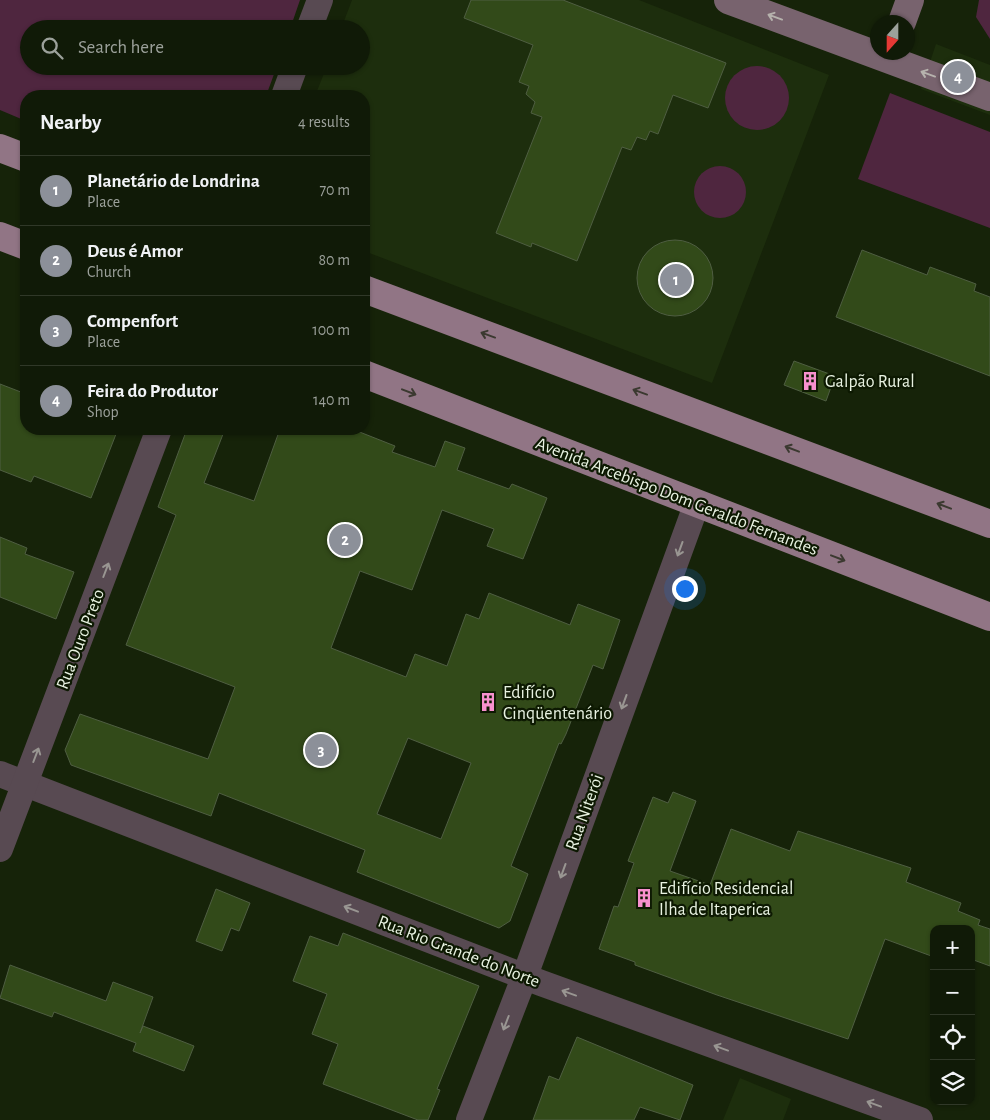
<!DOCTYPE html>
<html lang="en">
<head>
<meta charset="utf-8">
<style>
  :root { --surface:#101a07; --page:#192311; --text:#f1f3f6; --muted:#9ca19b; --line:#303828; --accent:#8c9099 }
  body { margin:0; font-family:"Alegreya Sans",sans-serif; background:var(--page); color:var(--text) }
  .controls { position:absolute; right:15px; bottom:15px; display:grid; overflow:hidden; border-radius:10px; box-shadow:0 1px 4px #0004 }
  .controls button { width:45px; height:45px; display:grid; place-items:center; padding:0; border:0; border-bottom:1px solid var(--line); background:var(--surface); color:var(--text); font:25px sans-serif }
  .compass { position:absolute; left:870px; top:15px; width:45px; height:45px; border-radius:50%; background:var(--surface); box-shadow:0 1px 4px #0004; rotate:201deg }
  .you { position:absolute; left:684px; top:588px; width:18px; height:18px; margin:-12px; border:4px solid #fff; border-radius:50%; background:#1a73e8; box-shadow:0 0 0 8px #1a73e833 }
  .badge { display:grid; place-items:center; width:32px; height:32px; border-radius:50%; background:var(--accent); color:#fff; font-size:16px; font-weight:700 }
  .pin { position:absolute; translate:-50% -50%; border:2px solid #fff; box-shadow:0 1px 5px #0006 }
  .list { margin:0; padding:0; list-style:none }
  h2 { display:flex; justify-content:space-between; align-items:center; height:65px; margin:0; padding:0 20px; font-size:21px }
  h2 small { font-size:16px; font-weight:400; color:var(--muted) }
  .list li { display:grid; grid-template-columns:32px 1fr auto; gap:15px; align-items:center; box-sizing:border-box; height:70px; padding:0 20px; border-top:1px solid var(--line) }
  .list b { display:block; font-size:19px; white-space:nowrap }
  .list p { margin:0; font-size:16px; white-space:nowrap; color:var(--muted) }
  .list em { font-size:16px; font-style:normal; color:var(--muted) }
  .icon { flex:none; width:28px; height:28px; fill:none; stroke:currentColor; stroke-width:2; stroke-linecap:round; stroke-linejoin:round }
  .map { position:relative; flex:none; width:990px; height:1120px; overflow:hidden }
  .search { position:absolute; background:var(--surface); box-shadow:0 1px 4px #0004; left:20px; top:20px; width:350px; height:55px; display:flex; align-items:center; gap:12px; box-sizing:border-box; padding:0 18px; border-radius:28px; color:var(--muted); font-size:19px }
  .panel { position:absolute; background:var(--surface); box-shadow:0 1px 4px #0004; left:20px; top:90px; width:350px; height:345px; border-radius:20px }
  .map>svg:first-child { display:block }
  .built { fill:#1d2e0d }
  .green { fill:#4f263f }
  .building { fill:#324a19; stroke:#4f5e42; fill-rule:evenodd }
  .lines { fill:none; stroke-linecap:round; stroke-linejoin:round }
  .street { stroke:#584a52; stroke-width:26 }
  .secondary { stroke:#78636e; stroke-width:28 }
  .primary { stroke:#917585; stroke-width:28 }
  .oneway { stroke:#b6b2ad }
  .oneway2 { stroke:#3b3930 }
  .oneway3 { stroke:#999692 }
  .labels { text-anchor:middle; stroke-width:4.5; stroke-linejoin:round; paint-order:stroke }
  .poi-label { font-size:18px; fill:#e8f2e1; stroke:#0d1902; text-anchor:start }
  .street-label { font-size:18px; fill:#e8f2e1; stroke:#0d1902 }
</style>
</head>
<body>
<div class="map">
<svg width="990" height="1120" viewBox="0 0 990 1120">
  <rect width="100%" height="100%" fill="#162309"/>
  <g class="built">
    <path d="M352,0H639L829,75L712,383L364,251V96H315L327,66H361V29H341Z"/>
    <path d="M936,44L990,65V115L921,89Z"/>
    <path d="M740,1078L791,1099L783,1120H723Z"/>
  </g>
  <g class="green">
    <path d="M0,0H300L290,29H29V66H277L266,96H26V121L0,110Z"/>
    <path d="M979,0H990V39L976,17Z"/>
    <circle cx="757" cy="98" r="32"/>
    <path d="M890,93L990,132V228L858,179Z"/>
    <circle cx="720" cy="192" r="26"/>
  </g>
  <g class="building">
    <path d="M471,0H563L726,63L708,108L673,95L658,134L650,131L646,140L637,137L631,150L622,147L577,261L532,243L531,247L496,233L542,117L531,113L535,102L526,94L529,86L519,82L533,45L464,18Z"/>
    <circle cx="675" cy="278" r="38"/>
    <path d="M862,250L927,275L930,267L976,284L974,291L990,297V376L836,317Z"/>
    <path d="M794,361L835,376L826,401L784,385Z"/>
    <path d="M0,384L26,394V429H118L91,498L34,476L31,482L0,470Z"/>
    <path d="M187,429H225L204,483L254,501L280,429H352L395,446L392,452L435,467L445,441L465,448L457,470L509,489L512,484L547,498L523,559L487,546L494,529L442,510L412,590L360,571L331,648L406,677L415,654L447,666L466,614L479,619L489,593L570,625L578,604L620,620L603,669L593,665L566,734L561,744L559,743L511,866L528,874L510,921L499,928L357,872L365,850L219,793L211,816L71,765L65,750L80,714L208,759L235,687L126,645L176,515L158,507ZM408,738L471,763L441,839L377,814Z"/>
    <path d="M0,537L27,548L25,554L74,572L56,619L0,597Z"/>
    <path d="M673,792L696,801L670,871L710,885L731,829L790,851L798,831L911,868L906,882L961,903L958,911L980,920L978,925L990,929V966L971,959V929H934V957L885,939L848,1039L717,995L635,965V962L599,949L614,906L618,907L634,863L628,861L653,797L668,803Z"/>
    <path d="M216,889L250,903L239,931L231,928L222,951L196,941Z"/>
    <path d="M343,933L479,986L437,1089L440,1090L428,1120H418L323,1084L338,1044L312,1034L327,994L293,981L310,936L338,946Z"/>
    <path d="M10,965L106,1001L113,982L153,997L140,1033L143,1026L194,1046L184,1071L133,1051L136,1043L54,1012L52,1017L0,998Z"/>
    <path d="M577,1037L693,1085L680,1120L640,1107L634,1120H533L549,1076L559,1080Z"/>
  </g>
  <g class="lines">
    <g class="street">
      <path d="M309,29L320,0"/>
      <path d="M284,96L295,66"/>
      <path d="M0,774L541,983L920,1120"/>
      <path d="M0,849L159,429"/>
      <path d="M469,1120L527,970L697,503"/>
    </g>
    <g class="secondary">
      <path d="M728,0L990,97"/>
      <path d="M902,22L910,0"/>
    </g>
    <g class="primary">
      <path d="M0,148L26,158"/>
      <path d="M0,236L26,246"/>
      <path d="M364,289L990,524"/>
      <path d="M364,374L990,617"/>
    </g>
  </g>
  <defs><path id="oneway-shaft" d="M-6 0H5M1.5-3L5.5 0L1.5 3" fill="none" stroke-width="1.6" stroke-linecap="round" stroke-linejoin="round" transform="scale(1.25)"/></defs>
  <g class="oneway">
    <use href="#oneway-shaft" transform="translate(775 17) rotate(-160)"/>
    <use href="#oneway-shaft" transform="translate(928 74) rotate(-160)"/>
  </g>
  <g class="oneway2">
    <use href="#oneway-shaft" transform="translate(488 335) rotate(-160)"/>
    <use href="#oneway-shaft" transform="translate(409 392) rotate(21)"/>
    <use href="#oneway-shaft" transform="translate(640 392) rotate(-160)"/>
    <use href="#oneway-shaft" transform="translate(792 449) rotate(-159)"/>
    <use href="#oneway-shaft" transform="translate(944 506) rotate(-159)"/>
    <use href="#oneway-shaft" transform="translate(838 558) rotate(21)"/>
  </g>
  <g class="oneway3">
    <use href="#oneway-shaft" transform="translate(680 549) rotate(110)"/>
    <use href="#oneway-shaft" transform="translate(106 570) rotate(-69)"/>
    <use href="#oneway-shaft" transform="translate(624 702) rotate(110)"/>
    <use href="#oneway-shaft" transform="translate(36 755) rotate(-69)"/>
    <use href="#oneway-shaft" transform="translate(563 871) rotate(110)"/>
    <use href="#oneway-shaft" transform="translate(351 909) rotate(-159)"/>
    <use href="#oneway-shaft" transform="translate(569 993) rotate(-160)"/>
    <use href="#oneway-shaft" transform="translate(506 1023) rotate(111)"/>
    <use href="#oneway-shaft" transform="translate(721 1048) rotate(-160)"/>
    <use href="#oneway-shaft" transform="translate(874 1104) rotate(-160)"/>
  </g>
  <defs>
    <g id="building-bare" transform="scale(1.5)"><path d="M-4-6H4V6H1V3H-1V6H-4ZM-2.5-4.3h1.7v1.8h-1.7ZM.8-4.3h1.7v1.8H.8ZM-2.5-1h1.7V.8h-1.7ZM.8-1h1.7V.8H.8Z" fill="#f790ce" stroke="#0d1902" stroke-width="2.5" paint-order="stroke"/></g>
  </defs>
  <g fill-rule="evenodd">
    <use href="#building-bare" x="810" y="381"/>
    <use href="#building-bare" x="488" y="702"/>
    <use href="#building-bare" x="644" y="898"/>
  </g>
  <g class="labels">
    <g class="poi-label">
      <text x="825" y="387">Galpão Rural</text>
      <text x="503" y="698">Edifício<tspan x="503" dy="21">Cinqüentenário</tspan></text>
      <text x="659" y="894">Edifício Residencial<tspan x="659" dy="21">Ilha de Itaperica</tspan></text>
    </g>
    <g class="street-label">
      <text transform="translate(677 496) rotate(21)" y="6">Avenida Arcebispo Dom Geraldo Fernandes</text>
      <text transform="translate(80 639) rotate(-69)" y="6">Rua Ouro Preto</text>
      <text transform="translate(584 812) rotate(-70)" y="6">Rua Niterói</text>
      <text transform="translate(459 951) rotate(21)" y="6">Rua Rio Grande do Norte</text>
    </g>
  </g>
</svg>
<div class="controls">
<button>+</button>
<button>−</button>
<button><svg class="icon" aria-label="locate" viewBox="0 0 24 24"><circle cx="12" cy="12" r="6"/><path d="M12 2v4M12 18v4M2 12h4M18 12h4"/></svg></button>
<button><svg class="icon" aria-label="layers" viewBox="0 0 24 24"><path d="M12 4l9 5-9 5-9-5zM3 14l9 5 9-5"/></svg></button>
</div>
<svg class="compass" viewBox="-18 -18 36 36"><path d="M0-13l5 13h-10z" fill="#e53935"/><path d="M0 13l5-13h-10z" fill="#9ca19b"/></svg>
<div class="you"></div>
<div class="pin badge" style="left:676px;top:280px">1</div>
<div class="pin badge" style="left:345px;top:540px">2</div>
<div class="pin badge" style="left:321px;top:750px">3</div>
<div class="pin badge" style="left:958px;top:77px">4</div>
<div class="search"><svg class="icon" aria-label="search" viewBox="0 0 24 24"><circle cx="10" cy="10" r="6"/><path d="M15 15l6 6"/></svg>Search here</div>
<section class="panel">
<h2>Nearby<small>4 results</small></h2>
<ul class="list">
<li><span class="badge">1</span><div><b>Planetário de Londrina</b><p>Place</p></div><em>70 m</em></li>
<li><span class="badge">2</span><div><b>Deus é Amor</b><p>Church</p></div><em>80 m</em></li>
<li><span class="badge">3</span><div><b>Compenfort</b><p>Place</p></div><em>100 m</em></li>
<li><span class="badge">4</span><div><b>Feira do Produtor</b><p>Shop</p></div><em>140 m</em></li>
</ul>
</section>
</div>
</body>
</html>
